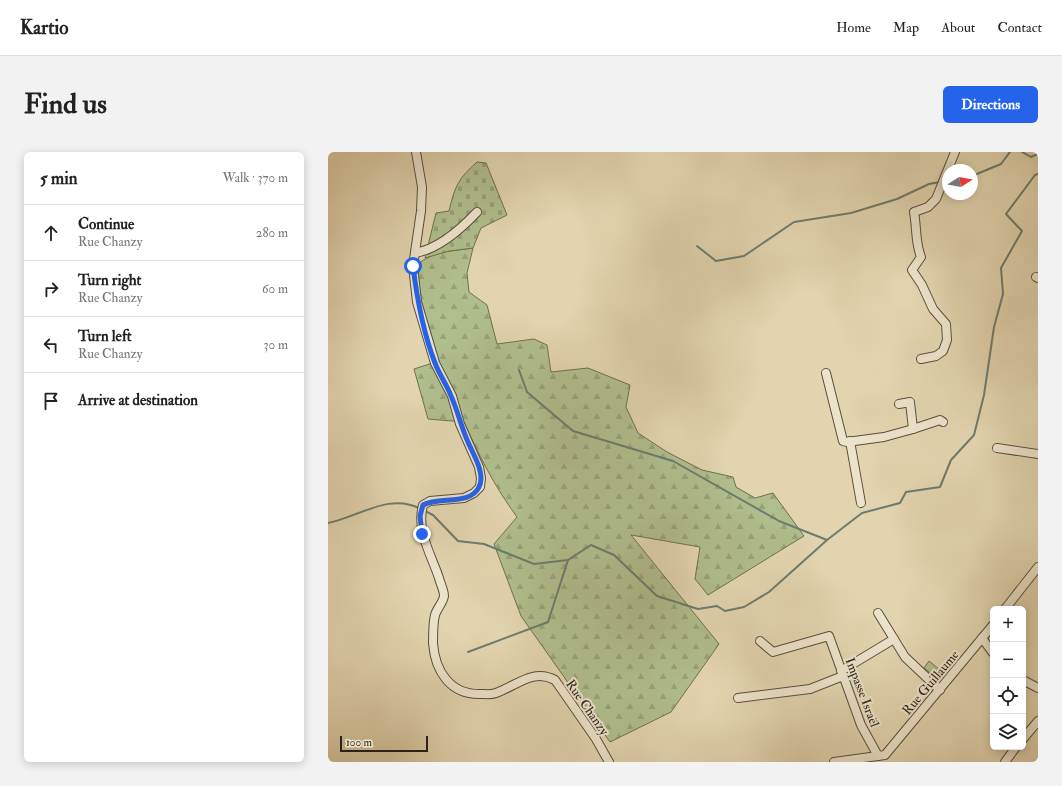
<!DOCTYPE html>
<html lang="en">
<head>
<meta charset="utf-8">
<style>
  :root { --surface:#fff; --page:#f2f2f2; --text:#222; --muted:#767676; --line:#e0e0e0; --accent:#2563eb }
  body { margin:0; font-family:"IM FELL Double Pica",serif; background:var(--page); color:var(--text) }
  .controls { position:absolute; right:12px; bottom:12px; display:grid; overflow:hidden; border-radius:6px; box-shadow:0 2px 10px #0003 }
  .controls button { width:36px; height:36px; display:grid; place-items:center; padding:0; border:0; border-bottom:1px solid var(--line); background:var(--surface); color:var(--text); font:20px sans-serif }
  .compass { position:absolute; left:614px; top:12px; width:36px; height:36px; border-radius:50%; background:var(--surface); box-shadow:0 2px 10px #0003; rotate:79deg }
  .scale { position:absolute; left:12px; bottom:10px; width:88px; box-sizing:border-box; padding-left:4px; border:2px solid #2c2318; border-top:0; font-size:11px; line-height:14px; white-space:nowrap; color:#2c2318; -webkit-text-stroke:3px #ece3cb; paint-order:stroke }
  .stop { position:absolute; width:12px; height:12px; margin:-9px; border:3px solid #2563eb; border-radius:50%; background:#fff }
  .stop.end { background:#2563eb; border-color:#fff; box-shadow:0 1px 4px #0008 }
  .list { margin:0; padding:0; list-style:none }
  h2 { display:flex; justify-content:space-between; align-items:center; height:52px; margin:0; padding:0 16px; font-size:17px }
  h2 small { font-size:13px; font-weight:400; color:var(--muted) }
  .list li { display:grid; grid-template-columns:26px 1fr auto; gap:12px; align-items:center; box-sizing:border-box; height:56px; padding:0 16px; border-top:1px solid var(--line) }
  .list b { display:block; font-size:15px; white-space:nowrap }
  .list p { margin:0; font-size:13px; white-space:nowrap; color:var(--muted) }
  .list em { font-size:13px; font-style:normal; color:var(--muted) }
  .icon { flex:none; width:22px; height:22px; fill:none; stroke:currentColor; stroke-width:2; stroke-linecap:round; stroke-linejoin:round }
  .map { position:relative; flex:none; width:710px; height:610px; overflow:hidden; border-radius:6px }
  header { display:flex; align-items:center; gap:24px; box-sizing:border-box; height:56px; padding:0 20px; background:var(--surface); border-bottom:1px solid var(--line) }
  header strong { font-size:19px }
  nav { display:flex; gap:22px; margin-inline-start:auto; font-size:14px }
  .intro { display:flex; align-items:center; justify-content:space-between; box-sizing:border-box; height:96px; padding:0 24px }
  h1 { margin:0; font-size:28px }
  .button { padding:10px 18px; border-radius:6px; background:var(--accent); color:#fff; font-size:14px; font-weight:700 }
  main { display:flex; gap:24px; padding:0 24px }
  aside { flex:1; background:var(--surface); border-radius:6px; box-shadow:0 2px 10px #0003 }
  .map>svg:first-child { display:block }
  .forest { fill:url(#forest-firs); stroke:#6e7052 }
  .cemetery { fill:url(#cemetery-stones); stroke:#6e7052 }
  .pitch { fill:#b0bd8c; stroke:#6e7052 }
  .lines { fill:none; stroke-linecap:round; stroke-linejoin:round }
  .stream { stroke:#6b7c70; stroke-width:2 }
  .minor-casing { stroke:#5a4f3e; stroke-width:10 }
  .minor { stroke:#ece3cb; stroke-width:8 }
  .route { stroke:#2563eb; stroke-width:5 }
  .labels { text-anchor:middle; stroke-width:4; stroke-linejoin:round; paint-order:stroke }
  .street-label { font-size:13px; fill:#2c2318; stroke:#ece3cb }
</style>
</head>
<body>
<header>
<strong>Kartio</strong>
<nav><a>Home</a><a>Map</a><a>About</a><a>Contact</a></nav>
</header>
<div class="intro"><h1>Find us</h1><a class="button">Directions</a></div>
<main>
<aside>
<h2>5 min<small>Walk · 370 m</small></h2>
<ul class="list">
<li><svg class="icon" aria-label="ahead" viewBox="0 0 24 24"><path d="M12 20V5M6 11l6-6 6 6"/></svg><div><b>Continue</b><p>Rue Chanzy</p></div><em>280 m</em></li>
<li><svg class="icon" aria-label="right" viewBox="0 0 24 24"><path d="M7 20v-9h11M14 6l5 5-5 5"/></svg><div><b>Turn right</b><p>Rue Chanzy</p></div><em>60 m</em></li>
<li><svg class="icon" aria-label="left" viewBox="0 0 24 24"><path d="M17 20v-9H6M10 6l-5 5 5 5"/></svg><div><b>Turn left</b><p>Rue Chanzy</p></div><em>30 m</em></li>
<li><svg class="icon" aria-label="arrive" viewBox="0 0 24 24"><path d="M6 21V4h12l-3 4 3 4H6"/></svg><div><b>Arrive at destination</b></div></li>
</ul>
</aside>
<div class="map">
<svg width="710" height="610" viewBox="0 0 710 610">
  <defs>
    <pattern id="forest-firs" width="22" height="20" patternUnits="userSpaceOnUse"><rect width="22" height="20" fill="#b0bd8c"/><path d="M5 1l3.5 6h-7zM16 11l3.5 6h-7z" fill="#98a278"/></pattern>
    <pattern id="cemetery-stones" width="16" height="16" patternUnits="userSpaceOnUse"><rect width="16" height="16" fill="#b0bd8c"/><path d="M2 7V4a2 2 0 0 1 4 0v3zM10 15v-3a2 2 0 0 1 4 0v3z" fill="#98a278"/></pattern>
  </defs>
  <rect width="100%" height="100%" fill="#e2d4af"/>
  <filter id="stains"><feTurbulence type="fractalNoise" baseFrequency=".005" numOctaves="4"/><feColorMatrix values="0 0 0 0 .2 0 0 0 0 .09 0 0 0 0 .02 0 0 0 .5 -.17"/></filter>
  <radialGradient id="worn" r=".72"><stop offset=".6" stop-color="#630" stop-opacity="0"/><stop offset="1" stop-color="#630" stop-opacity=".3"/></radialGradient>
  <path class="forest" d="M145,96L139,121L141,140L159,153L169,192L206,187L219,193L223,220L260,216L302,233L298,255L310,281L339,300L374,318L405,325L408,335L427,346L445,341L476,384L380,443L367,427L372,395L303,383L391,492L343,560L282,590L193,464L166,392L189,365C167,335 151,304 136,270L100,267L86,217L111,209L93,148L89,113C104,99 126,99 145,96Z"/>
  <path class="cemetery" d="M149,10L158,11L179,63L153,76L145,96L121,99L97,106L108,61L121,59C127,34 130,27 149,10Z"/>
  <path class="pitch" d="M601,509L617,522L612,529L596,516Z"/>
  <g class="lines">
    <g class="stream">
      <path d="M694,0L703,5L710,2"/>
      <path d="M644,24L673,12L682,0"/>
      <path d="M369,94L388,109L416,104L466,70L523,61L569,47L601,32L612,30"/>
      <path d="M191,218L199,240L245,279L345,309L451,369L499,388"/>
      <path d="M97,359L105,363L130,389L156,392L206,412L240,408L263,393L286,403L329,444L370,457L389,454L397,459L416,455L441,440L499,388L534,361L572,351L578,340L612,335L623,308L646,283L656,243L666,175L675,142L673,116L694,79L678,62L707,23L710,22"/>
      <path d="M0,371C31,365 61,340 93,357"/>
      <path d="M140,500L220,470L240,408"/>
    </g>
    <g class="minor-casing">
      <g id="minor">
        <path d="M88,0L94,35L93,59L85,114L89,150L107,211L124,244L132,272L151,315L153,326L152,335L146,341L136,346L102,349L95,353C88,379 103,402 111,426C112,431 116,438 116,444C115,451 109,456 107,463C105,471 105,483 105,491C107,519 122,543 153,542C157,542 163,543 168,541C188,534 205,516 227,528L268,587L281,610"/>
        <path d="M87,101C111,97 133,77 149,60"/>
        <path d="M708,125L710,126"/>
        <path d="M593,207L608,204L615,199L619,188L618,172L605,157L594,133L584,118L593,105C587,90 589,76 586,60L600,55L608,47L627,0"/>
        <path d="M498,221L515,289L519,290L556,285L585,277"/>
        <path d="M571,252L582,250L585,277L612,268L615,270"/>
        <path d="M522,289L533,351"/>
        <path d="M669,296L710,302"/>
        <path d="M677,457L710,415"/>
        <path d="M550,461L577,505L612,538"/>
        <path d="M654,486L665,501"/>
        <path d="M432,489L445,500L501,484L533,573L550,604"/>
        <path d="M513,519L566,487"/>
        <path d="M695,528L710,536"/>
        <path d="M410,546L482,537L515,524"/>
        <path d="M695,587L710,569"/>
        <path d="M506,610L557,603L665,473"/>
        <path d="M677,610L688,595"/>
      </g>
    </g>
    <use href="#minor" class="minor"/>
  </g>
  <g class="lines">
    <path class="route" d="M85,114C89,147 95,180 107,211C111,222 119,233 123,244C130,259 133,275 140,290C145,302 158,322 151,335C142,354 111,344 95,353L92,364L94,382"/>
  </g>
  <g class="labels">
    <g class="street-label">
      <text transform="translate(602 530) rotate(-50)" y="5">Rue Guillaume</text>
      <text transform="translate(535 540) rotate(69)" y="5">Impasse Israël</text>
      <text transform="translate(260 555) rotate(55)" y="5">Rue Chanzy</text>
    </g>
  </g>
  <rect width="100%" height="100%" filter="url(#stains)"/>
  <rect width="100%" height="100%" fill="url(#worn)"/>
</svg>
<div class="controls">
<button>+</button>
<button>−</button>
<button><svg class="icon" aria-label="locate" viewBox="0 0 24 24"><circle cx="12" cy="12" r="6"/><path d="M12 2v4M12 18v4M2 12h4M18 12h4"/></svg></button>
<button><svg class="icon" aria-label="layers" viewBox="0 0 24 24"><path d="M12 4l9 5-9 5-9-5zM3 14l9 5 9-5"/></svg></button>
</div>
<svg class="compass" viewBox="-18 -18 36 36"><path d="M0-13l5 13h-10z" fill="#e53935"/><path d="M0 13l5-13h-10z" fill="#767676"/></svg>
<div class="scale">100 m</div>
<div class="stop" style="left:85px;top:114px"></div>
<div class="stop end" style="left:94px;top:382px"></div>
</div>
</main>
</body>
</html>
